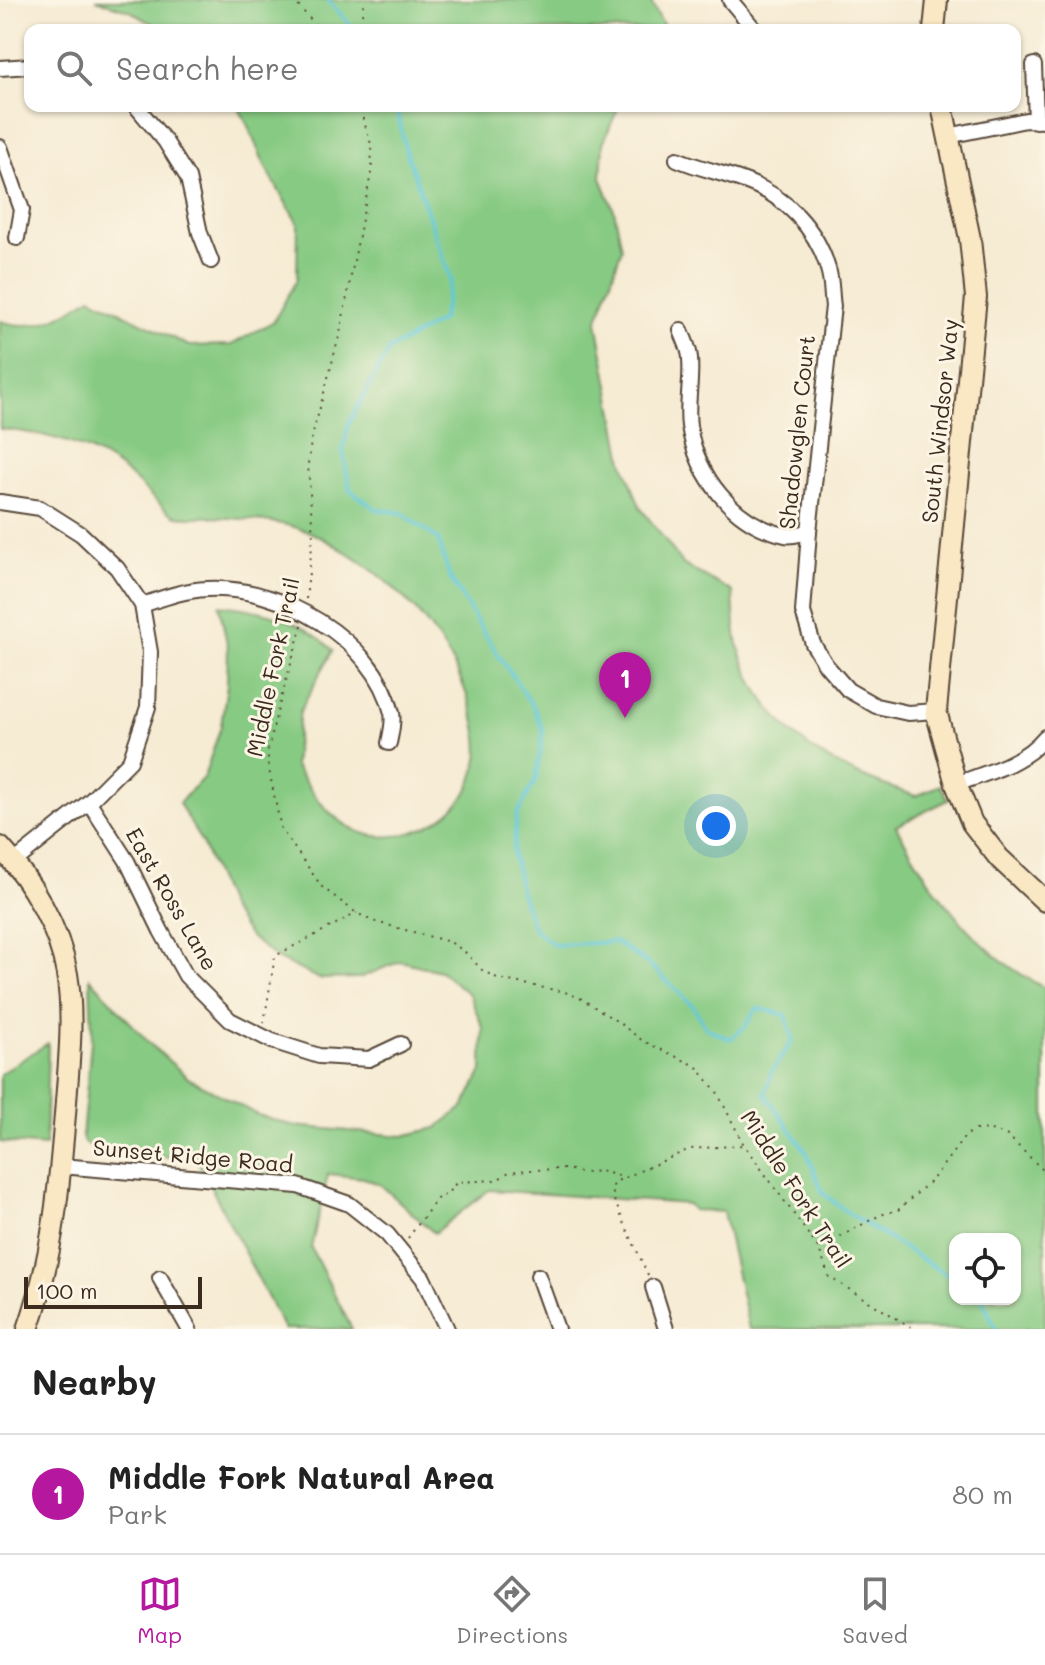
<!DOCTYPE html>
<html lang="en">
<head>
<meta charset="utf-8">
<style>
  :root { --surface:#fff; --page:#f2f2f2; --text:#222; --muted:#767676; --line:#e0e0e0; --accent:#b5179e }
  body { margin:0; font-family:Mali,sans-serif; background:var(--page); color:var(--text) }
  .controls { position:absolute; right:24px; bottom:24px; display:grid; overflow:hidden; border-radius:16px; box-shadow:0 2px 6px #0004 }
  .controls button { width:72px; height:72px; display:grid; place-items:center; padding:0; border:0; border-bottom:2px solid var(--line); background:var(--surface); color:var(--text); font:40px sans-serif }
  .scale { position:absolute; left:24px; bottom:20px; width:178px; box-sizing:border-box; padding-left:8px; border:4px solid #3b2a1e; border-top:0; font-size:22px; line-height:28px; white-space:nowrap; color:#3b2a1e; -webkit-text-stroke:6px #fcf5e5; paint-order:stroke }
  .you { position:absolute; left:716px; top:826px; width:28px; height:28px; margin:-20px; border:6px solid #fff; border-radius:50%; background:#1a73e8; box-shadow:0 0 0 12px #1a73e833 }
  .badge { display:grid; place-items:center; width:52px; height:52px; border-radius:50%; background:var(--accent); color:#fff; font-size:26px; font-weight:700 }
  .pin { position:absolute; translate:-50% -66px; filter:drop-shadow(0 2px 4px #0008) }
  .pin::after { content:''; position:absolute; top:42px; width:28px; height:24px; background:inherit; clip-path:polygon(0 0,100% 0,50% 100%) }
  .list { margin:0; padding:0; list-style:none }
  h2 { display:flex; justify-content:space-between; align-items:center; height:104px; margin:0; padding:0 32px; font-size:34px }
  h2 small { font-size:26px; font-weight:400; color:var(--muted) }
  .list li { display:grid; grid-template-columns:52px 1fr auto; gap:24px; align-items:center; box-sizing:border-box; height:120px; padding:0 32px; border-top:2px solid var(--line) }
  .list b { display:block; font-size:30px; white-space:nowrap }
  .list p { margin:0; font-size:26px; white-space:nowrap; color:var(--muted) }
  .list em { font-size:26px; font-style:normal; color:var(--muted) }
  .icon { flex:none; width:44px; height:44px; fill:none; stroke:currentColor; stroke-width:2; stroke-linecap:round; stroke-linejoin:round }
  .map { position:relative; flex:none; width:1045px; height:1329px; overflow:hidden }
  .search { position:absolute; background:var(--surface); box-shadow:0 2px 6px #0004; left:24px; right:24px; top:24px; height:88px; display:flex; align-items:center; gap:20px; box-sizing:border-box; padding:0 28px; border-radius:16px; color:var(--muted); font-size:30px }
  .sheet { height:224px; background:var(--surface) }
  nav { display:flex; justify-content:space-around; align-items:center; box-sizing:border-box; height:112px; border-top:2px solid var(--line); background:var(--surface); font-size:22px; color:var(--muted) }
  nav a { display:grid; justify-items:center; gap:4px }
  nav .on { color:var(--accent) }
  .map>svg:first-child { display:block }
  .green { fill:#87ca83; stroke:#617a50; stroke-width:2; fill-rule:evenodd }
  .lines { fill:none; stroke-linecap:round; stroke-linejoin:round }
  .stream { stroke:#5bc6d5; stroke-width:4 }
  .street-casing { stroke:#574739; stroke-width:18 }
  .secondary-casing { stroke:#574739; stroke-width:24 }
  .path { stroke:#574739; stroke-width:2; stroke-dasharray:2 6; stroke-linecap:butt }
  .street { stroke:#fff; stroke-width:14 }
  .secondary { stroke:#fae7c3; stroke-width:20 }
  .labels { text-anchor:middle; stroke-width:6; stroke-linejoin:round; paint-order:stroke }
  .street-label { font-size:22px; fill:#3b2a1e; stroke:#fcf5e5 }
</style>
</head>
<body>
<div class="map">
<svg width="1045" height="1329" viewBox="0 0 1045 1329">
  <rect width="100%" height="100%" fill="#fcf5e5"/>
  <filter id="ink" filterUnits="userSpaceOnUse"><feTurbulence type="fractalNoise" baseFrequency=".0125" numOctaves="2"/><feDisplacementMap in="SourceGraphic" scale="16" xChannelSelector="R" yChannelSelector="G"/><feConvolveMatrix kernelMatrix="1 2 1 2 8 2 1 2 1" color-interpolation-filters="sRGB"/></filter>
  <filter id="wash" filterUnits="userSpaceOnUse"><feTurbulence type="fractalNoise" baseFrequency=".006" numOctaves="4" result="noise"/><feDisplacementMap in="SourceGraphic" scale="32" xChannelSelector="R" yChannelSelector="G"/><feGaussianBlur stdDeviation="1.8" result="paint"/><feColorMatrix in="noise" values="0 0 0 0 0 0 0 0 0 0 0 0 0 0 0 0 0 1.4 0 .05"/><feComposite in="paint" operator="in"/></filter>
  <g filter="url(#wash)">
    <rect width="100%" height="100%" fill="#f6ebd3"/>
    <g class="green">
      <path d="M96,0H650L666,30H163L128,10Z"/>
      <path d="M237,106H619L603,143L601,178L614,210L622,248L597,322L623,461L640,507L684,565L733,592C734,610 734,631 739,648C767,736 834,771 917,796L940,785L948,800L896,826C932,892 976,953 1045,988V1329H749L723,1212L693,1210L688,1204L489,1190L434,1233L381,1185L364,1178L328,1174L311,1248L352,1329H284L197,1160L94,1149L84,1143L82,1137L92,1032L90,978L148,1042L188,1078L258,1115L294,1126L403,1136L436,1128L464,1107L482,1071L483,1028L469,994L440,971L401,961L359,978L319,979L278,959L251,938L230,910L202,843L179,803L204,777L221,726L227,685L228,648L219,605C262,609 302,619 333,650L300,711L294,765C311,791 326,816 355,830C391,847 439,828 463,798C470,790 476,770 478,759C481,744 476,725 472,711C450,633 392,576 322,538C289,520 247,519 210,517C200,516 183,519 174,515C164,511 139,483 129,475C93,444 45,433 0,429V321C37,333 61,317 91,297L189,346L231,345L274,321L297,279L298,224L266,168L245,119ZM955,1239H1015V1299H955Z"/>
      <path d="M48,1043L45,1146L0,1142V1074Z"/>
    </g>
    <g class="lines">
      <g class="stream">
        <path d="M328,0L355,30"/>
        <path d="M396,106L406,151L451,280L442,320L389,350L349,423L343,451L350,490L376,509L402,513L438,539L450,578L493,647L534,708L543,731L536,779L517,815L513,853L521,893L534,929L554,945L615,942L650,965L693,1006L706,1028L730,1039L745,1027L757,1008L786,1015L793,1040L772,1071L765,1094L807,1153L823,1193L848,1213L955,1280"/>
        <path d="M982,1299L996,1329"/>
      </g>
    </g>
  </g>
  <g filter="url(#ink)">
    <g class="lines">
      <g class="street-casing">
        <g id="street">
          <path d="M730,0L755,30"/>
          <path d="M1034,65L1036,121"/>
          <path d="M0,68L30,66"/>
          <path d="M136,106L165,141L188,178L200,233L211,261"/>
          <path d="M948,136L1026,120L1045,121"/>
          <path d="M0,147L22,210L17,238"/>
          <path d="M677,159C700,169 724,173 747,182C785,196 817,229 828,269C832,280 831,294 833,306L809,532L803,612L813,644L826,665L848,690L876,706L908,713L936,711"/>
          <path d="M681,330C684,339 690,349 690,359C692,381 686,404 689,426C697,476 733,524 785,535C792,537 801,533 809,532"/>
          <path d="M0,502L40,508L81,534L117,568L142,605L150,652L148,707L130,761L89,802L14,862"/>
          <path d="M142,605C163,598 184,590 207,589C279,585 375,639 392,713C394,722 391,733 389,743"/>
          <path d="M956,784C987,773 1024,763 1045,737"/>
          <path d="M89,802L127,861L161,931L186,976L230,1020L272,1041L319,1056L369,1059L401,1044"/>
          <path d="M61,1166L298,1186L349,1204L387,1234L423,1278L447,1329"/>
          <path d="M538,1276L557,1329"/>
          <path d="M160,1278L189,1329"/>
          <path d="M653,1287L666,1329"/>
        </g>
      </g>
      <g class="secondary-casing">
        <g id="secondary">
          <path d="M934,30L937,0"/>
          <path d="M942,106L970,239L976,297L936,711L956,784L972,823L999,858L1045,901"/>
          <path d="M0,847C32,881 59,928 67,974C74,1016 69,1060 66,1102C60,1179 54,1256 28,1329"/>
        </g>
      </g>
      <g class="path">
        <path d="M293,0L320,30"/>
        <path d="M360,30L364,0"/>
        <path d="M306,599L313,537L308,464L311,441L340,333L372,168L371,144L359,106"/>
        <path d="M302,625L276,716L268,750V765L281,829L322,887L355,912L372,921L450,942L464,951L483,971L499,979L565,992L582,999L618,1022L643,1041L696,1066L717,1092L744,1145L819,1249L829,1277L914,1329"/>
        <path d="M264,1023L275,956L357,913"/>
        <path d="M408,1238L439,1196L446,1195L457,1182L497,1180L509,1172L528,1170L567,1169L583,1173L600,1171L624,1177"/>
        <path d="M819,1248L880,1215L898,1210L932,1180L966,1135L976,1130L988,1129L1008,1136L1045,1172"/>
        <path d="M648,1275L613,1198V1186L617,1181L690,1149L744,1145"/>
      </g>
      <use href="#street" class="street"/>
      <use href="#secondary" class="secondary"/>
    </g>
  </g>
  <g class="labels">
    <g class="street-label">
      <text transform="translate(940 421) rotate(-84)" y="8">South Windsor Way</text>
      <text transform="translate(797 432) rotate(-84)" y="8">Shadowglen Court</text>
      <text transform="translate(273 667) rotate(-78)" y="8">Middle Fork Trail</text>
      <text transform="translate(172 899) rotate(60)" y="8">East Ross Lane</text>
      <text transform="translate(193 1156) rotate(5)" y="8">Sunset Ridge Road</text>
      <text transform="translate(796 1189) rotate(57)" y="8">Middle Fork Trail</text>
    </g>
  </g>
</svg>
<div class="controls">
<button><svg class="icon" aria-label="locate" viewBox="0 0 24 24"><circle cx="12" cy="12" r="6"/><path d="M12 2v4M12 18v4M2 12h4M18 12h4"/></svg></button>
</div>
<div class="scale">100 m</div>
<div class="you"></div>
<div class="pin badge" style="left:625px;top:718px">1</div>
<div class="search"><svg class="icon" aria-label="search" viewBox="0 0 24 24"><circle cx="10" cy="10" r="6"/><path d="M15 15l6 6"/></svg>Search here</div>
</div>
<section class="sheet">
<h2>Nearby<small></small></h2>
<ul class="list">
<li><span class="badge">1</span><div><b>Middle Fork Natural Area</b><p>Park</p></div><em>80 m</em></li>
</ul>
</section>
<nav>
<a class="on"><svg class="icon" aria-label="map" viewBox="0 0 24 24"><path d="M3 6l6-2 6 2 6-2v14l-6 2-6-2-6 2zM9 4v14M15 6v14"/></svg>Map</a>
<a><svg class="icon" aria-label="directions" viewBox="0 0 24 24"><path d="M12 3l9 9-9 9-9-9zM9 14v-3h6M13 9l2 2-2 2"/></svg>Directions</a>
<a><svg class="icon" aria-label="saved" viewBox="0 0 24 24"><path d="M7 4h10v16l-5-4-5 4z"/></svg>Saved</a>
</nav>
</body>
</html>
